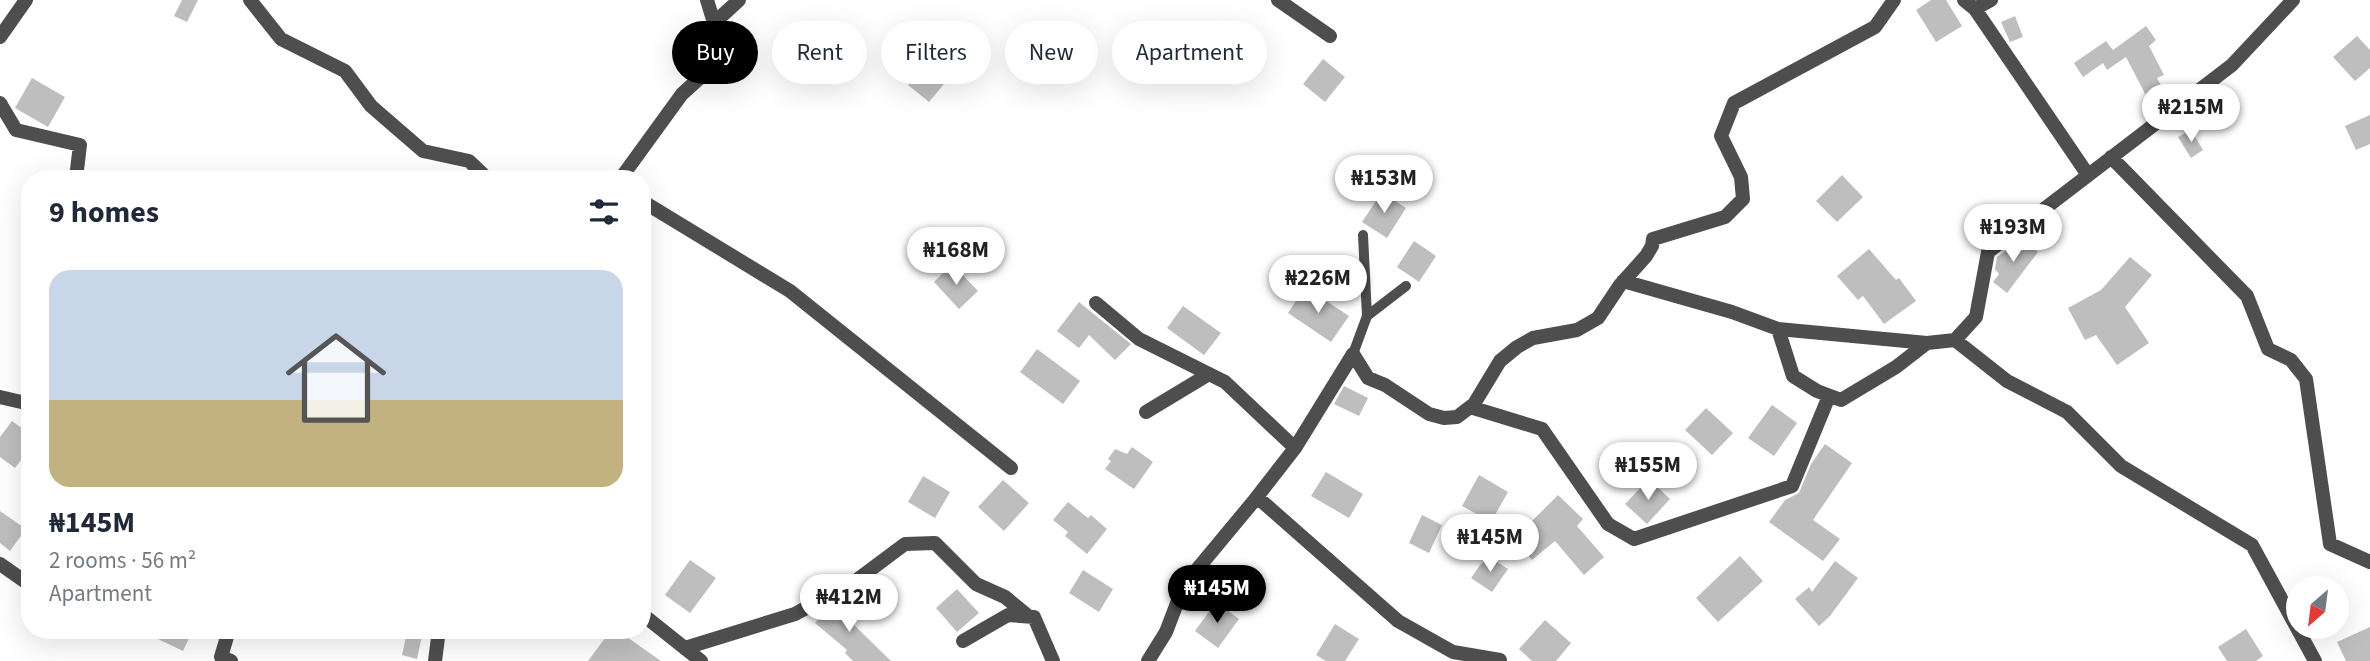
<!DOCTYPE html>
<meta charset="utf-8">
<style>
:root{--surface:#fff;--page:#f2f2f3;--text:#1f2937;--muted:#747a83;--line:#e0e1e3;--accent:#000}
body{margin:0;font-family:"Source Sans 3",sans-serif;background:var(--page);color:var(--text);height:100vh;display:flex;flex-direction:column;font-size:26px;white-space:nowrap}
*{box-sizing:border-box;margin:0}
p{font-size:23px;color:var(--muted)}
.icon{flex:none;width:38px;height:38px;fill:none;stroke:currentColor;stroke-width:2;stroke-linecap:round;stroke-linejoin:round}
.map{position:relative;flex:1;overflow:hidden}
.drawer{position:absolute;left:21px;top:170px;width:630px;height:469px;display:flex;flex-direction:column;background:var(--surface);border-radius:28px;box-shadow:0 7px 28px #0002}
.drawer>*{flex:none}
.hud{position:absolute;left:672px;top:21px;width:665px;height:63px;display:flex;gap:14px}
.needle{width:46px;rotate:208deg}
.buttons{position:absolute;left:2286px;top:576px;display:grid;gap:14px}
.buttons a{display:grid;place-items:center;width:63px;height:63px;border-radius:50%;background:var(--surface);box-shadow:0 7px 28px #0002;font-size:35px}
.price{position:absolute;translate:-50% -60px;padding:0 16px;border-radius:24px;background:#fff;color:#222;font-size:23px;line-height:46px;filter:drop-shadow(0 2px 4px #0008)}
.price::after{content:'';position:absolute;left:50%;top:42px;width:21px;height:16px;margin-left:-10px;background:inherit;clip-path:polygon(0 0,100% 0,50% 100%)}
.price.current{background:var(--accent);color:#fff}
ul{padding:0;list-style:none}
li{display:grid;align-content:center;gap:14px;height:371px;padding:0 28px}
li+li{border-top:2px solid var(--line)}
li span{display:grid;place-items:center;height:217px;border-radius:21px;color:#555}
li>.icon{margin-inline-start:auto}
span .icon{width:126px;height:126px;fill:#fffc;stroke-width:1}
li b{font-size:30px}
h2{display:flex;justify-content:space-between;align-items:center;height:84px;padding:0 28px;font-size:30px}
.tag{padding:0 24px;border-radius:32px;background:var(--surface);box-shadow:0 7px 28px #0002;font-size:24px;line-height:63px}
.tag.current{background:var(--accent);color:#fff}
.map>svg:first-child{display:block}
.building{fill:#bebebe}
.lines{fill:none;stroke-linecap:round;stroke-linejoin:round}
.service{stroke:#4e4e4e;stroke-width:10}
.minor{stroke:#4e4e4e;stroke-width:14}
</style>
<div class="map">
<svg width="2370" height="661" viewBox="0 0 2370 661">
<rect width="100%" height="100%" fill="#fff"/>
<path class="building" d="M 182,0 L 198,0 L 187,22 L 174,16 Z
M 1931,0 L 1946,0 L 1962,26 L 1936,42 L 1916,10 Z
M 2015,16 L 2023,37 L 2010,42 L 2001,22 Z
M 2146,26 L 2156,40 L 2149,46 L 2164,75 L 2157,78 L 2169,100 L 2153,109 L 2126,57 L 2107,70 L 2103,63 L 2083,77 L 2074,63 L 2106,41 L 2113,50 Z
M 2357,36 L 2370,50 L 2370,68 L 2355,81 L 2333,57 Z
M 1323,59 L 1345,77 L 1325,102 L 1303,84 Z
M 922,67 L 944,84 L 929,102 L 908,85 Z
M 32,78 L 65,97 L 48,127 L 15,108 Z
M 2370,115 L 2370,144 L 2356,150 L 2345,126 Z
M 2191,130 L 2203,150 L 2191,158 L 2178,137 Z
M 1842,175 L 1863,197 L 1837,222 L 1816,201 Z
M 1382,192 L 1406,208 L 1387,238 L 1362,222 Z
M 2021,239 L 2038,252 L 2007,293 L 1993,282 L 1999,274 L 1995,269 L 1997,257 Z
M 1414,241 L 1436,256 L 1419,282 L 1397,267 Z
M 1869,249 L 1896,280 L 1899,278 L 1916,301 L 1884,324 L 1863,296 L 1858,300 L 1837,276 Z
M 2130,257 L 2152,275 L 2125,307 L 2149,343 L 2117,365 L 2096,335 L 2085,340 L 2068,308 L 2101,290 Z
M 952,264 L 978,291 L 959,309 L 934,282 Z
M 1305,287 L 1349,316 L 1331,342 L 1288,313 Z
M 1079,302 L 1131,344 L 1115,360 L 1089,335 L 1079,348 L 1057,331 Z
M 1183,306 L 1221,333 L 1204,355 L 1167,328 Z
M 1037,349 L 1080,381 L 1063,404 L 1020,372 Z
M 1344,386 L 1368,398 L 1359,416 L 1334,404 Z
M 1772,405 L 1797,423 L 1774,456 L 1748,438 Z
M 1706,408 L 1733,433 L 1712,455 L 1685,430 Z
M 12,421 L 30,434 L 30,448 L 15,468 L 0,457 L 0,437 Z
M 1825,444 L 1852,463 L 1813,520 L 1840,539 L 1823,561 L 1769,522 L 1785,500 L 1799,493 L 1811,464 Z
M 1132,447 L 1153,462 L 1134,489 L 1105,469 L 1111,461 L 1108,459 L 1115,449 L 1127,454 Z
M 1326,472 L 1363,494 L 1349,518 L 1311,496 Z
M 1479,475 L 1508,492 L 1491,522 L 1462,506 Z
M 923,476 L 950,492 L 935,518 L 908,502 Z
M 1649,479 L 1670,499 L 1647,524 L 1625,504 Z
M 1003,480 L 1029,503 L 1004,531 L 978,507 Z
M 1558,495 L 1583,519 L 1577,526 L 1604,557 L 1584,575 L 1555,541 L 1532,560 L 1513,537 L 1533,520 Z
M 1068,502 L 1088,518 L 1091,515 L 1107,529 L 1087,554 L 1065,536 L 1068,532 L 1053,520 Z
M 0,511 L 26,529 L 10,551 L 0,543 Z
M 1422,515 L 1442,525 L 1429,553 L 1409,543 Z
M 1740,556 L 1763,581 L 1718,622 L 1696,598 Z
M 1489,557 L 1508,569 L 1492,592 L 1471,578 L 1480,565 Z
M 690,560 L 716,578 L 690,613 L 665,595 Z
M 1835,561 L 1858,578 L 1830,616 L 1819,626 L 1795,599 L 1809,587 L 1812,592 Z
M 1083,570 L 1113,589 L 1099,612 L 1069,593 Z
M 957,589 L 979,613 L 957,632 L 936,608 Z
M 841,600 L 859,616 L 853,624 L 891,661 L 853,661 L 845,653 L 847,650 L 815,623 L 830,606 Z
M 1216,602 L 1239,619 L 1218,648 L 1195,631 Z
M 1545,620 L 1571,643 L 1556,661 L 1532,661 L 1519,649 Z
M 1335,624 L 1359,639 L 1345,661 L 1326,661 L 1316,655 Z
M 2370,627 L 2370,661 L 2346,661 L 2337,642 Z
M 2246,629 L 2263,656 L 2256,661 L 2227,661 L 2218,647 Z
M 139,630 L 193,630 L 183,651 Z
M 611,630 L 617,630 L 661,661 L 588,661 Z
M 407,632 L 422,635 L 417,659 L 402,655 Z"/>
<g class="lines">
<path class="service" d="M 1367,316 L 1406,286
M 1353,354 L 1367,316 L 1363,235"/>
<path class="minor" d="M 250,0 L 281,39 L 345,71 L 371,106 L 423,151 L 469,161 L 487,178
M 707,0 L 714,23
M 1278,0 L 1330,36
M 1964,0 L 1975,9 L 2088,175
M 1975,9 L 1991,0
M 0,37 L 26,0
M 0,103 L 16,130 L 80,145 L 76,178
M 2111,157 L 2247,296 L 2268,349 L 2291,360 L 2306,379 L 2330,544 L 2370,562
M 621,178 L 682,94 L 714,65 L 714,23 L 739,0
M 642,201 L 790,291 L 1011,468
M 1623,281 L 1732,312 L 1778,329 L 1793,376 L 1817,391 L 1841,400 L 1896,367 L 1927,343 L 1955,340 L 2007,381 L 2067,412 L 2121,466 L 2252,545 L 2315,661
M 1096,303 L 1139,339 L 1225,382 L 1295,448
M 1778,329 L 1927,343
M 1955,340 L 1976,317 L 1988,252 L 2232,65 L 2293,0
M 0,397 L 30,404
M 1470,407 L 1542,429 L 1608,524 L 1634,539 L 1792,486 L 1829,396
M 1146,412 L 1209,374
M 1257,497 L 1398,621 L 1453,652 L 1500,660 L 1498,661
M 0,564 L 30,585
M 642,614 L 701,661
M 229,630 L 221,657 L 231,661
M 963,641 L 1008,615 L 1034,617 L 1053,661
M 685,648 L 795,614 L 854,582 L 905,544 L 935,543 L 976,584 L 1005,597 L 1028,616
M 435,661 L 439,630
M 1148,661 L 1166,632 L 1184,585 L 1253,502 L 1295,448 L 1353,354 L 1368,378 L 1385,385 L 1429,414 L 1444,418 L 1457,417 L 1474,404 L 1500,361 L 1517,347 L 1533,338 L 1577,330 L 1598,318 L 1620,285 L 1646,256 L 1652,246 L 1653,239 L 1725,217 L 1743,199 L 1741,177 L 1721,136 L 1734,103 L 1875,27 L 1894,0"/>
</g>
</svg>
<div class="buttons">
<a><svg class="needle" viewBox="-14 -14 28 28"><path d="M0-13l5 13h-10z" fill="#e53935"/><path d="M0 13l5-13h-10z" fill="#747a83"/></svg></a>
</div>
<b class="price" style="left:2191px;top:144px">₦215M</b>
<b class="price" style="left:1384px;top:215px">₦153M</b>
<b class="price" style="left:2013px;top:264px">₦193M</b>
<b class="price" style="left:956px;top:287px">₦168M</b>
<b class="price" style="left:1318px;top:315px">₦226M</b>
<b class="price" style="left:1648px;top:502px">₦155M</b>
<b class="price" style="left:1490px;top:574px">₦145M</b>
<b class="price current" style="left:1217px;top:625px">₦145M</b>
<b class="price" style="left:849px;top:634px">₦412M</b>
<div class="hud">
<a class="tag current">Buy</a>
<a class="tag">Rent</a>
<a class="tag">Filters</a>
<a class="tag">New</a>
<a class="tag">Apartment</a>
</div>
<section class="drawer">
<h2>9 homes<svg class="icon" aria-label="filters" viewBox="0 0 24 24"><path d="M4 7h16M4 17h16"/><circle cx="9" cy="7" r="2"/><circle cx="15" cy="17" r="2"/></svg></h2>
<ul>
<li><span style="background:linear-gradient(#c9d6e8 60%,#c2b280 0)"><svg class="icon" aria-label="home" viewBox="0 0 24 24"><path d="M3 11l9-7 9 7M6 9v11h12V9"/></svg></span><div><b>₦145M</b><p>2 rooms · 56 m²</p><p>Apartment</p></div></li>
</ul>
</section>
</div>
